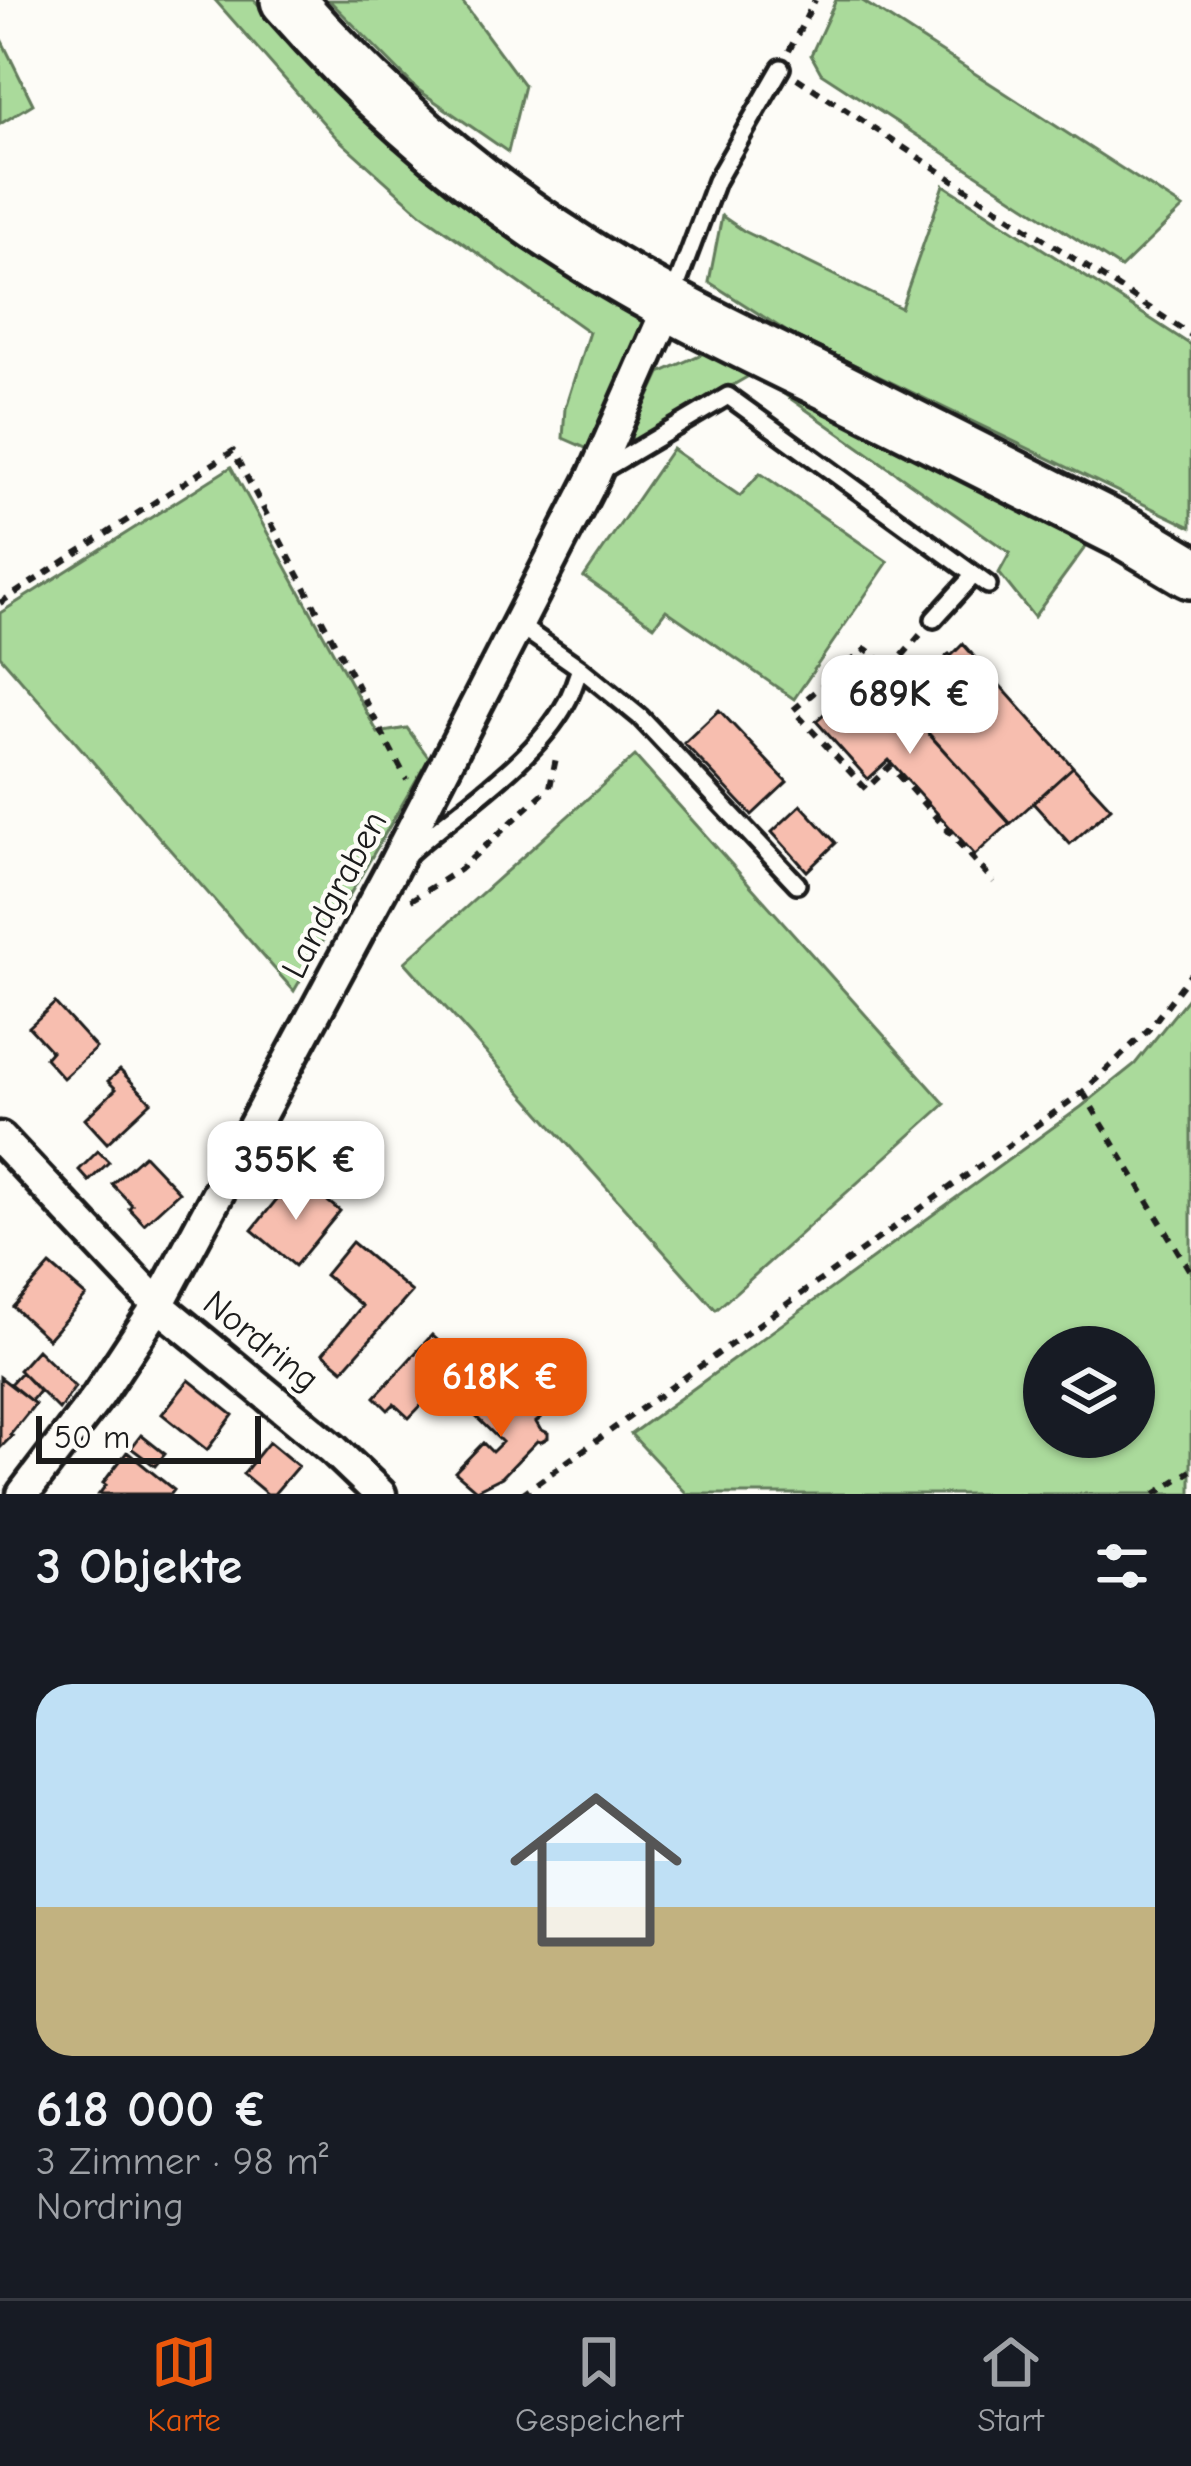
<!DOCTYPE html>
<html lang="de">
<meta charset="utf-8">
<style>
:root{--surface:#171b24;--page:#20242c;--text:#f1f3f6;--muted:#9ea1a6;--line:#363941;--accent:#ea580c}
body{margin:0;font-family:"Comic Neue",sans-serif;background:var(--page);color:var(--text);height:100vh;display:flex;flex-direction:column;font-size:45px;white-space:nowrap}
*{box-sizing:border-box;margin:0}
p{font-size:39px;color:var(--muted)}
.icon{flex:none;width:66px;height:66px;fill:none;stroke:currentColor;stroke-width:2;stroke-linecap:round;stroke-linejoin:round}
.map{position:relative;height:1494px;overflow:hidden}
.details{display:flex;flex-direction:column;background:var(--surface);flex:1}
.details>*{flex:none}
.controls{position:absolute;left:1023px;top:1326px;display:grid;gap:24px}
.controls a{display:grid;place-items:center;width:132px;height:132px;border-radius:50%;background:var(--surface);box-shadow:0 3px 9px #0004;font-size:60px}
.scale{position:absolute;left:36px;bottom:30px;width:225px;box-sizing:border-box;padding-left:12px;border:6px solid #1c1c1c;border-top:0;font-size:33px;line-height:42px;white-space:nowrap;color:#1c1c1c;-webkit-text-stroke:9px #fdfcf7;paint-order:stroke}
.price{position:absolute;translate:-50% -102px;padding:0 27px;border-radius:24px;background:#fff;color:#222;font-size:39px;line-height:78px;filter:drop-shadow(0 3px 6px #0008)}
.price::after{content:'';position:absolute;left:50%;top:72px;width:36px;height:27px;margin-left:-18px;background:inherit;clip-path:polygon(0 0,100% 0,50% 100%)}
.price.active{background:var(--accent);color:#fff}
ul{padding:0;list-style:none}
li{display:grid;align-content:center;gap:24px;height:636px;padding:0 36px}
li span{display:grid;place-items:center;height:372px;border-radius:36px;color:#555}
li>.icon{margin-inline-start:auto}
span .icon{width:216px;height:216px;fill:#fffc;stroke-width:1}
li b{font-size:51px}
h2{display:flex;justify-content:space-between;align-items:center;height:144px;padding:0 36px;font-size:51px}
.dock{display:flex;justify-content:space-around;align-items:center;height:168px;border-top:3px solid var(--line);background:var(--surface);font-size:33px;color:var(--muted)}
.dock a{display:grid;justify-items:center;gap:6px}
.dock .active{color:var(--accent)}
.map>svg:first-child{display:block}
.green{fill:#aada9b;stroke:#637b5c;stroke-width:3;fill-rule:evenodd}
.building{fill:#f7beaf;stroke:#1c1c1c;stroke-width:3}
.lines{fill:none;stroke-linecap:round;stroke-linejoin:round}
.service-casing{stroke:#1c1c1c;stroke-width:24}
.minor-casing{stroke:#1c1c1c;stroke-width:39}
.primary-casing{stroke:#1c1c1c;stroke-width:60}
.path{stroke:#1c1c1c;stroke-width:6;stroke-dasharray:9 9;stroke-linecap:butt}
.service{stroke:#fdfcf7;stroke-width:15}
.minor{stroke:#fdfcf7;stroke-width:30}
.primary{stroke:#fdfcf7;stroke-width:51}
.labels{text-anchor:middle;stroke-width:9;stroke-linejoin:round;paint-order:stroke}
.street-label{font-size:36px;fill:#1c1c1c;stroke:#fdfcf7}
</style>
<div class="map">
<svg width="1191" height="1494" viewBox="0 0 1191 1494">
<rect width="100%" height="100%" fill="#fdfcf7"/>
<filter id="ink" filterUnits="userSpaceOnUse"><feTurbulence type="fractalNoise" baseFrequency=".00833" numOctaves="2"/><feDisplacementMap in="SourceGraphic" scale="24" xChannelSelector="R" yChannelSelector="G"/><feConvolveMatrix kernelMatrix="1 2 1 2 8 2 1 2 1" color-interpolation-filters="sRGB"/></filter>
<g filter="url(#ink)">
<path class="green" d="M 215,0 L 254,0 L 339,87 L 526,247 L 651,325 L 597,453 L 563,438 L 565,408 L 589,332 L 422,214 L 335,136 Z
M 329,0 L 461,0 L 524,85 L 508,152 L 417,89 Z
M 836,0 L 861,0 L 1183,208 L 1121,268 L 821,73 L 811,55 Z
M 0,37 L 33,104 L 0,124 Z
M 944,185 L 1191,345 L 1191,527 L 789,333 L 709,282 L 722,216 L 744,231 L 901,308 Z
M 713,349 L 1089,542 L 1034,617 L 999,573 L 1010,553 L 754,373 L 633,443 L 631,435 L 660,373 Z
M 672,449 L 740,496 L 760,473 L 888,562 L 794,699 L 666,610 L 654,626 L 584,577 Z
M 231,467 L 378,733 L 407,728 L 429,758 L 294,991 L 0,656 L 0,613 Z
M 635,756 L 945,1104 L 716,1310 L 405,962 Z
M 1191,994 L 1191,1494 L 687,1494 L 631,1434 L 1081,1107 L 1135,1064 ZM 1044,1347 L 1134,1347 L 1134,1437 L 1044,1437 Z"/>
<path class="building" d="M 963,644 L 1073,767 L 1010,824 L 900,702 L 948,658 L 946,656 L 949,654 L 951,656 Z
M 880,669 L 900,689 L 895,694 L 900,702 L 1010,823 L 975,855 L 889,760 L 868,779 L 816,721 L 844,696 L 840,692 L 849,684 L 852,688 L 873,670 L 876,673 Z
M 719,710 L 787,782 L 752,815 L 684,743 Z
M 1073,767 L 1111,808 L 1070,844 L 1033,803 Z
M 801,805 L 836,843 L 807,871 L 772,832 Z
M 55,1003 L 96,1048 L 63,1078 L 45,1058 L 51,1051 L 29,1027 Z
M 120,1070 L 151,1102 L 107,1143 L 85,1119 L 116,1089 L 108,1081 Z
M 98,1151 L 109,1162 L 89,1181 L 79,1170 Z
M 144,1155 L 179,1192 L 144,1224 L 129,1208 L 132,1205 L 112,1184 Z
M 305,1183 L 340,1211 L 295,1266 L 252,1230 L 281,1194 L 290,1201 Z
M 352,1242 L 412,1292 L 343,1370 L 323,1353 L 362,1306 L 325,1275 Z
M 50,1265 L 86,1296 L 48,1339 L 13,1307 Z
M 432,1335 L 462,1363 L 409,1418 L 394,1404 L 388,1410 L 375,1397 Z
M 37,1350 L 75,1387 L 59,1410 L 19,1370 Z
M 21,1372 L 39,1391 L 31,1401 L 10,1384 Z
M 0,1377 L 35,1404 L 10,1435 L 12,1436 L 0,1448 Z
M 189,1380 L 233,1415 L 207,1450 L 162,1414 Z
M 492,1389 L 504,1400 L 507,1397 L 521,1411 L 527,1404 L 541,1418 L 536,1422 L 540,1429 L 548,1433 L 548,1438 L 541,1442 L 537,1441 L 502,1477 L 476,1490 L 455,1472 L 483,1443 L 492,1452 L 502,1442 L 471,1412 Z
M 141,1435 L 165,1454 L 155,1466 L 131,1448 Z
M 269,1442 L 298,1466 L 274,1494 L 267,1494 L 243,1474 Z
M 127,1452 L 174,1490 L 171,1494 L 99,1494 L 106,1485 L 103,1483 Z"/>
<g class="lines">
<g class="service-casing">
<path id="service" d="M 672,298 L 716,181 L 781,68
M 601,471 L 728,396 L 988,585
M 934,619 L 973,576
M 580,668 L 640,717 L 797,884
M 409,853 C 458,809 534,762 566,703 C 572,693 576,679 580,668 L 517,624"/>
</g>
<g class="minor-casing">
<path id="minor" d="M 0,1138 L 158,1305 L 333,1449 L 380,1494
M 23,1494 L 98,1396 L 158,1305 L 393,867 L 594,476 L 669,306"/>
</g>
<g class="primary-casing">
<path id="primary" d="M 287,0 C 371,96 468,181 577,250 C 659,303 747,344 835,387 C 933,436 1031,486 1129,535 L 1191,572"/>
</g>
<path class="path" d="M 789,51 L 815,0
M 797,78 L 1191,335
M 0,603 L 233,451 L 407,780
M 920,635 L 891,669 L 866,649 L 793,710 L 866,789 L 890,766 L 994,882
M 411,900 L 459,870 L 550,787 L 557,753
M 1083,1092 L 1191,1273
M 522,1494 L 1083,1092 L 1149,1029 L 1191,974
M 1155,1494 L 1191,1471"/>
<use href="#service" class="service"/>
<use href="#minor" class="minor"/>
<use href="#primary" class="primary"/>
</g>
</g>
<g class="labels">
<g class="street-label">
<text transform="translate(333 894) rotate(-62)" y="13">Landgraben</text>
<text transform="translate(262 1340) rotate(39)" y="13">Nordring</text>
</g>
</g>
</svg>
<div class="controls">
<a><svg class="icon" aria-label="layers" viewBox="0 0 24 24"><path d="M12 4l9 5-9 5-9-5zM3 14l9 5 9-5"/></svg></a>
</div>
<div class="scale">50 m</div>
<b class="price" style="left:910px;top:757px">689K €</b>
<b class="price" style="left:296px;top:1223px">355K €</b>
<b class="price active" style="left:501px;top:1440px">618K €</b>
</div>
<section class="details">
<h2>3 Objekte<svg class="icon" aria-label="filters" viewBox="0 0 24 24"><path d="M4 7h16M4 17h16"/><circle cx="9" cy="7" r="2"/><circle cx="15" cy="17" r="2"/></svg></h2>
<ul>
<li><span style="background:linear-gradient(#bfe0f5 60%,#c2b280 0)"><svg class="icon" aria-label="home" viewBox="0 0 24 24"><path d="M3 11l9-7 9 7M6 9v11h12V9"/></svg></span><div><b>618 000 €</b><p>3 Zimmer · 98 m²</p><p>Nordring</p></div></li>
</ul>
</section>
<nav class="dock">
<a class="active"><svg class="icon" aria-label="map" viewBox="0 0 24 24"><path d="M3 6l6-2 6 2 6-2v14l-6 2-6-2-6 2zM9 4v14M15 6v14"/></svg>Karte</a>
<a><svg class="icon" aria-label="saved" viewBox="0 0 24 24"><path d="M7 4h10v16l-5-4-5 4z"/></svg>Gespeichert</a>
<a><svg class="icon" aria-label="home" viewBox="0 0 24 24"><path d="M3 11l9-7 9 7M6 9v11h12V9"/></svg>Start</a>
</nav>
